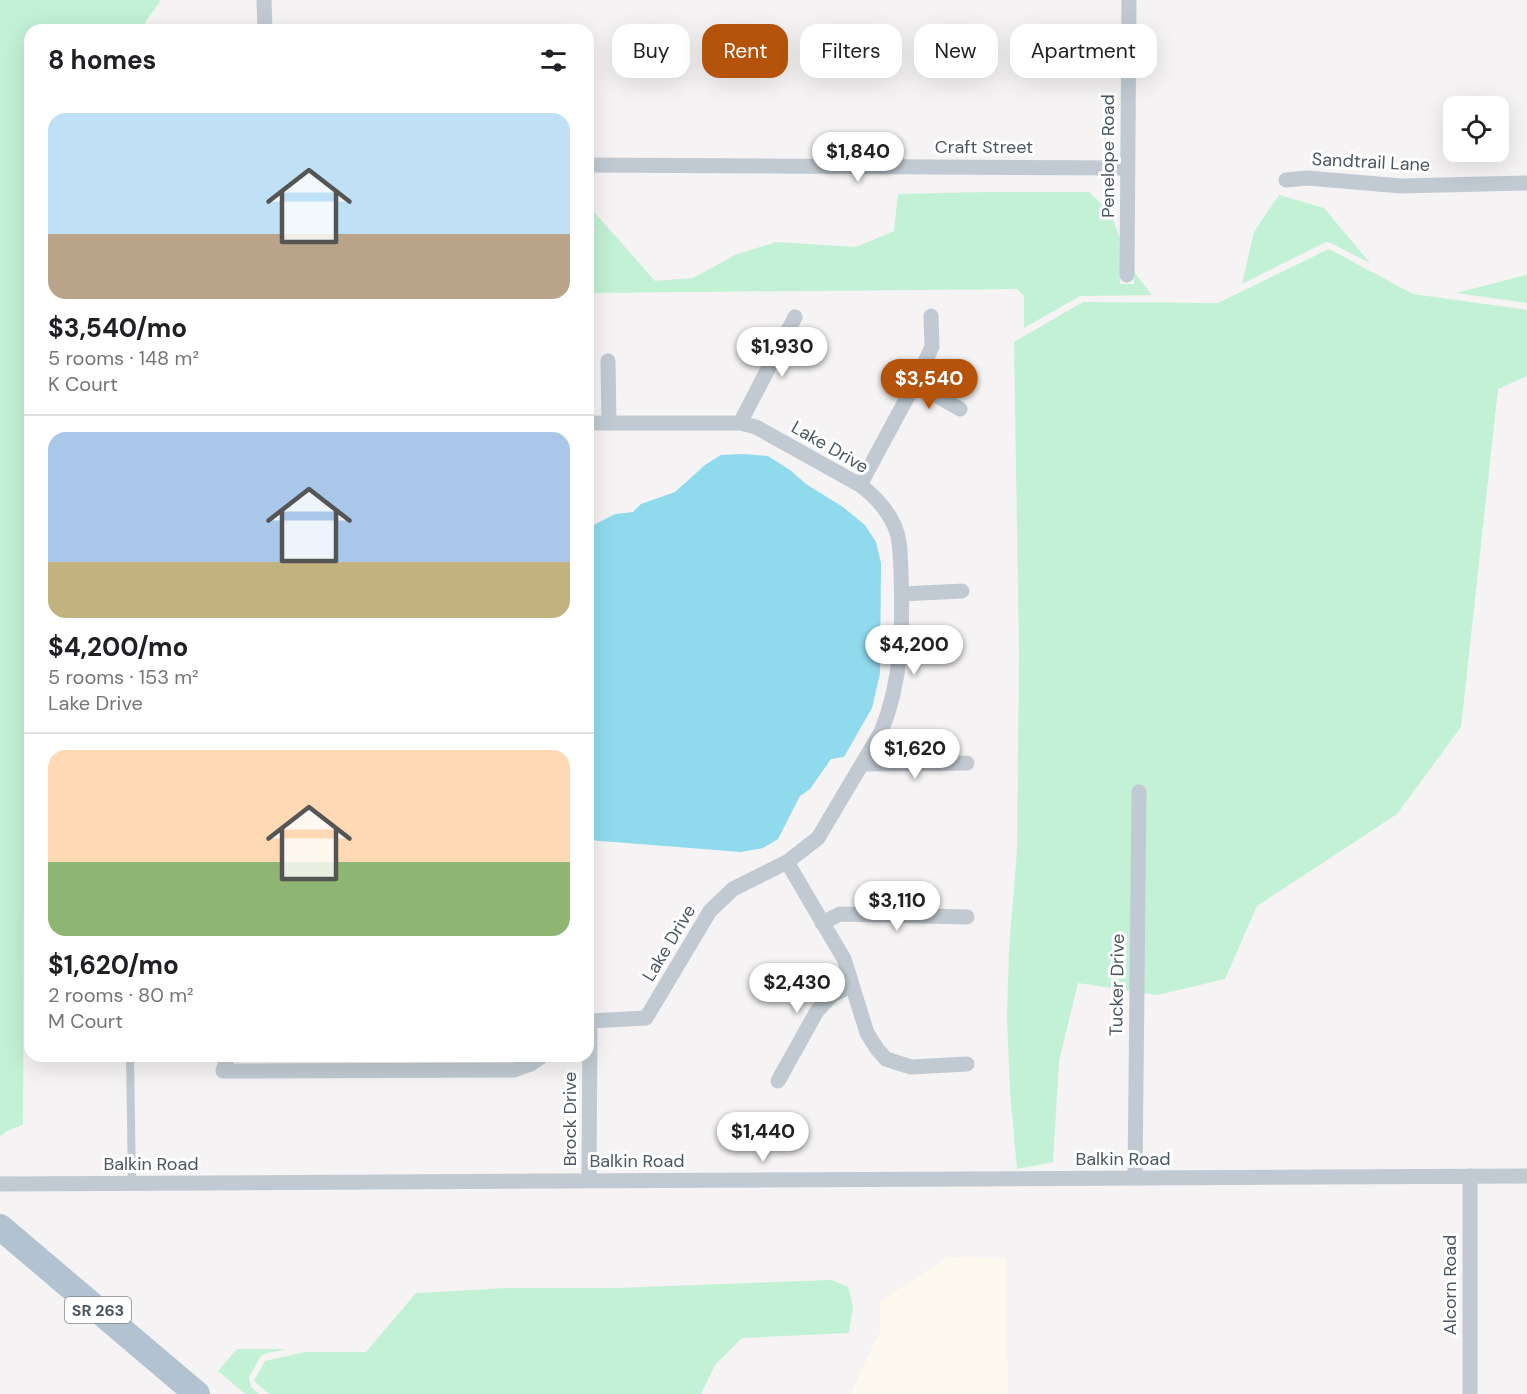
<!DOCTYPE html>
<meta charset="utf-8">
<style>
:root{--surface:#fff;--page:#f2f2f2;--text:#202124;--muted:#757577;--line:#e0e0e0;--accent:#b45309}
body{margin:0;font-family:"DM Sans",sans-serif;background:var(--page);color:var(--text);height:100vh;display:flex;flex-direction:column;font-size:22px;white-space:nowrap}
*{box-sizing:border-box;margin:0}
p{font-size:20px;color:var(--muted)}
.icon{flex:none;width:33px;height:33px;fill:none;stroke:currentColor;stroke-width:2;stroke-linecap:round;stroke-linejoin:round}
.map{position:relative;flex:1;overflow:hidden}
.sheet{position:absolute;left:24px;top:24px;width:570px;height:1038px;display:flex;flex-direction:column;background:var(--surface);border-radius:18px;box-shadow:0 6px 24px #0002}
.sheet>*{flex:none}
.hud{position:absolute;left:612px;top:24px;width:570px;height:54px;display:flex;gap:12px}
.controls{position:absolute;left:1443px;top:96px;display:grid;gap:12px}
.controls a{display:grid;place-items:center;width:66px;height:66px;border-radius:12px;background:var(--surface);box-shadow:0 6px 24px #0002;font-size:30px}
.price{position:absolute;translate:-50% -51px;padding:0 14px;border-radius:21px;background:#fff;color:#222;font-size:20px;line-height:39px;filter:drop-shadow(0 2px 3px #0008)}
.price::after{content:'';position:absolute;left:50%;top:36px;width:18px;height:14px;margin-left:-9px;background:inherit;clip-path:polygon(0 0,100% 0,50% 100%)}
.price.on{background:var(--accent);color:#fff}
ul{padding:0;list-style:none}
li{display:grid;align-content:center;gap:12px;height:318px;padding:0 24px}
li+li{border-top:2px solid var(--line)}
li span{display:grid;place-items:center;height:186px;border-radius:18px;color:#555}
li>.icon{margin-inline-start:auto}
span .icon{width:108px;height:108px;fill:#fffc;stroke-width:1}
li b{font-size:26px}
h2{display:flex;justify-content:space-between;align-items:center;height:72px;padding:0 24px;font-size:26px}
.chip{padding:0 21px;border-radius:18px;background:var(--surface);box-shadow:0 6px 24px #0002;font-size:21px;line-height:54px}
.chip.on{background:var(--accent);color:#fff}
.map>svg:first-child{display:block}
.commercial{fill:#fdf9ef}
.green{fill:#c3f1d5}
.water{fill:#90daee}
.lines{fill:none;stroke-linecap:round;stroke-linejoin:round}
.service{stroke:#c1cad2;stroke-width:8}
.minor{stroke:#c1cad2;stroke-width:15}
.primary{stroke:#b3c2d1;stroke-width:26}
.labels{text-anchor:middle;stroke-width:6;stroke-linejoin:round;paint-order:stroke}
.shield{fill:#fff;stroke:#808990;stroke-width:1.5}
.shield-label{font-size:16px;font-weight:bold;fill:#4a5661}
.street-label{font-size:18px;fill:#4a5661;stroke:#fff}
</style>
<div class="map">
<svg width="1527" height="1394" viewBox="0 0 1527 1394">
<rect width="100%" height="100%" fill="#f5f3f3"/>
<path class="commercial" d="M 948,1257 L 1006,1258 L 1008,1394 L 850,1394 L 880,1331 L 880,1301 Z"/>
<path class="green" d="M 0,0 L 159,0 L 160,2 L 145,22 L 145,30 L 30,30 L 30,634 L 25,634 L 23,1125 L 7,1131 L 0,1136 Z
M 989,192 L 1089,192 L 1110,212 L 1120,238 L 1120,284 L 1134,284 L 1134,272 L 1152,295 L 1080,296 L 1024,328 L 1024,296 L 1017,289 L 588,293 L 588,205 L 655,281 L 693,278 L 735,255 L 776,242 L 856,247 L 894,231 L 898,194 Z
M 1279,195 L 1324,208 L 1370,263 L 1331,243 L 1326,242 L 1242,284 L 1254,232 Z
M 1329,249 L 1413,294 L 1527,310 L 1527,376 L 1498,389 L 1461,727 L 1397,814 L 1257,906 L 1225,979 L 1157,995 L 1078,983 L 1059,1061 L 1053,1162 L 1017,1169 L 1010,1091 L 1007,1017 L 1009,950 L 1017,850 L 1019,653 L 1014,342 L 1083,302 L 1218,303 Z
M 1527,274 L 1527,303 L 1456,293 L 1522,276 Z
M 831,1280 L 848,1287 L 853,1306 L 849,1333 L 742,1338 L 715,1365 L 701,1394 L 269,1394 L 254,1381 L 265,1361 L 305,1352 L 366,1352 L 416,1293 L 509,1288 L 616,1288 Z
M 237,1349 L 286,1349 L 264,1354 L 260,1357 L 249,1377 L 251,1387 L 259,1394 L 245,1394 L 218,1371 Z"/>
<path class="water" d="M 743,454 L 768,456 L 790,470 L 806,484 L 843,507 L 865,525 L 876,542 L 881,563 L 880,674 L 872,708 L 844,757 L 831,759 L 810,789 L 800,796 L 778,839 L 763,848 L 741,852 L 588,840 L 588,528 L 615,514 L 633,512 L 641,504 L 675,492 L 705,465 L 721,455 Z"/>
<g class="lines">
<path class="service" d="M 130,1056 L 132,1183"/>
<path class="minor" d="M 264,0 L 265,30
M 588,165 L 1128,168
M 1286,180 L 1307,178 L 1401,186 L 1527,183
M 1127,275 L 1129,0
M 608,361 L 609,423
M 915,383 L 960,409
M 588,423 L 740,423 L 756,427 L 860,485 C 875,496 887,509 895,527 C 901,541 900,557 901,572 C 903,627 902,681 881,732 L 818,838 L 787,862 L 733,889 L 710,911 L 646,1018 L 590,1021 L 588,1019
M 740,423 L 795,317
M 860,485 L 915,383 L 932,347 L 931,316
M 902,594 L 962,591
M 862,764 L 967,763
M 787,862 L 844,959 L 867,1033 L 877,1049 L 886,1059 L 911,1067 L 967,1064
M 822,923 L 840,914 L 967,917
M 228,1056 L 223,1071 L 514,1070 L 531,1064 L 542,1056
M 778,1081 L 817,1011 L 833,994 L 852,986
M 1135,1178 L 1139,792
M 589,1181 L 590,1021
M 0,1184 L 1527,1176
M 1470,1394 L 1470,1176"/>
<path class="primary" d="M 0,1227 L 197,1394"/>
</g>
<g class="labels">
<rect class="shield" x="65" y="1297" width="66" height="26" rx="4.5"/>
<g class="shield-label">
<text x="98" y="1316">SR 263</text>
</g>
<g class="street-label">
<text x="984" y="153">Craft Street</text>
<text transform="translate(1108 156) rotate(-90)" y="6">Penelope Road</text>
<text transform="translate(1371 162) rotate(3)" y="6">Sandtrail Lane</text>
<text transform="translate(830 447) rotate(30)" y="6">Lake Drive</text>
<text transform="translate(669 943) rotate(-59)" y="6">Lake Drive</text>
<text transform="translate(1117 985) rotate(-89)" y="6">Tucker Drive</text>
<text transform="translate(570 1119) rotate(-90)" y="6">Brock Drive</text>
<text x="1123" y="1165">Balkin Road</text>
<text x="637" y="1167">Balkin Road</text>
<text x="151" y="1170">Balkin Road</text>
<text transform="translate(1450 1285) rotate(-90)" y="6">Alcorn Road</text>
</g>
</g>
</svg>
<div class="controls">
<a><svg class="icon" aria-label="locate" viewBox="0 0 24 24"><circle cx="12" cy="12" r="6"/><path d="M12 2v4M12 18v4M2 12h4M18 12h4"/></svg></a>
</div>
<b class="price" style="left:858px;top:183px">$1,840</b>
<b class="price" style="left:782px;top:378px">$1,930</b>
<b class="price on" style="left:929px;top:410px">$3,540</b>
<b class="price" style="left:914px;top:676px">$4,200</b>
<b class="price" style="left:915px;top:780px">$1,620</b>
<b class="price" style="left:897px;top:932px">$3,110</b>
<b class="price" style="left:797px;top:1014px">$2,430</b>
<b class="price" style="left:763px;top:1163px">$1,440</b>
<div class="hud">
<a class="chip">Buy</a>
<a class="chip on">Rent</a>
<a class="chip">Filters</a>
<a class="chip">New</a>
<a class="chip">Apartment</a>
</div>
<section class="sheet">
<h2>8 homes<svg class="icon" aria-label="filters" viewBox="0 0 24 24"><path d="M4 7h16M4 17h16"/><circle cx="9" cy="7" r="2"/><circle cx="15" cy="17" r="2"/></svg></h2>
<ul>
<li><span style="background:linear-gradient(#bfe0f5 65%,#b9a48a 0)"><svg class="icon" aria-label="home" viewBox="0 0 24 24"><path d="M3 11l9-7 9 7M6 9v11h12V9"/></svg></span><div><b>$3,540/mo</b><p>5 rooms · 148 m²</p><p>K Court</p></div></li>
<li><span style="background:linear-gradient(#a9c7e8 70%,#c2b280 0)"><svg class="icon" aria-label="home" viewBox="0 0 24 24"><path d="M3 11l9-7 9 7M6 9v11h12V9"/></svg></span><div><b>$4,200/mo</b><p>5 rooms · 153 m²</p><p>Lake Drive</p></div></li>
<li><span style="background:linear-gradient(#ffd9b3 60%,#8fb573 0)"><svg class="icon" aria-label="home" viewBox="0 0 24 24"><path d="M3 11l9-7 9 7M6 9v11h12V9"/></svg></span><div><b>$1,620/mo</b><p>2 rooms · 80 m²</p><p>M Court</p></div></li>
</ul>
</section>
</div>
